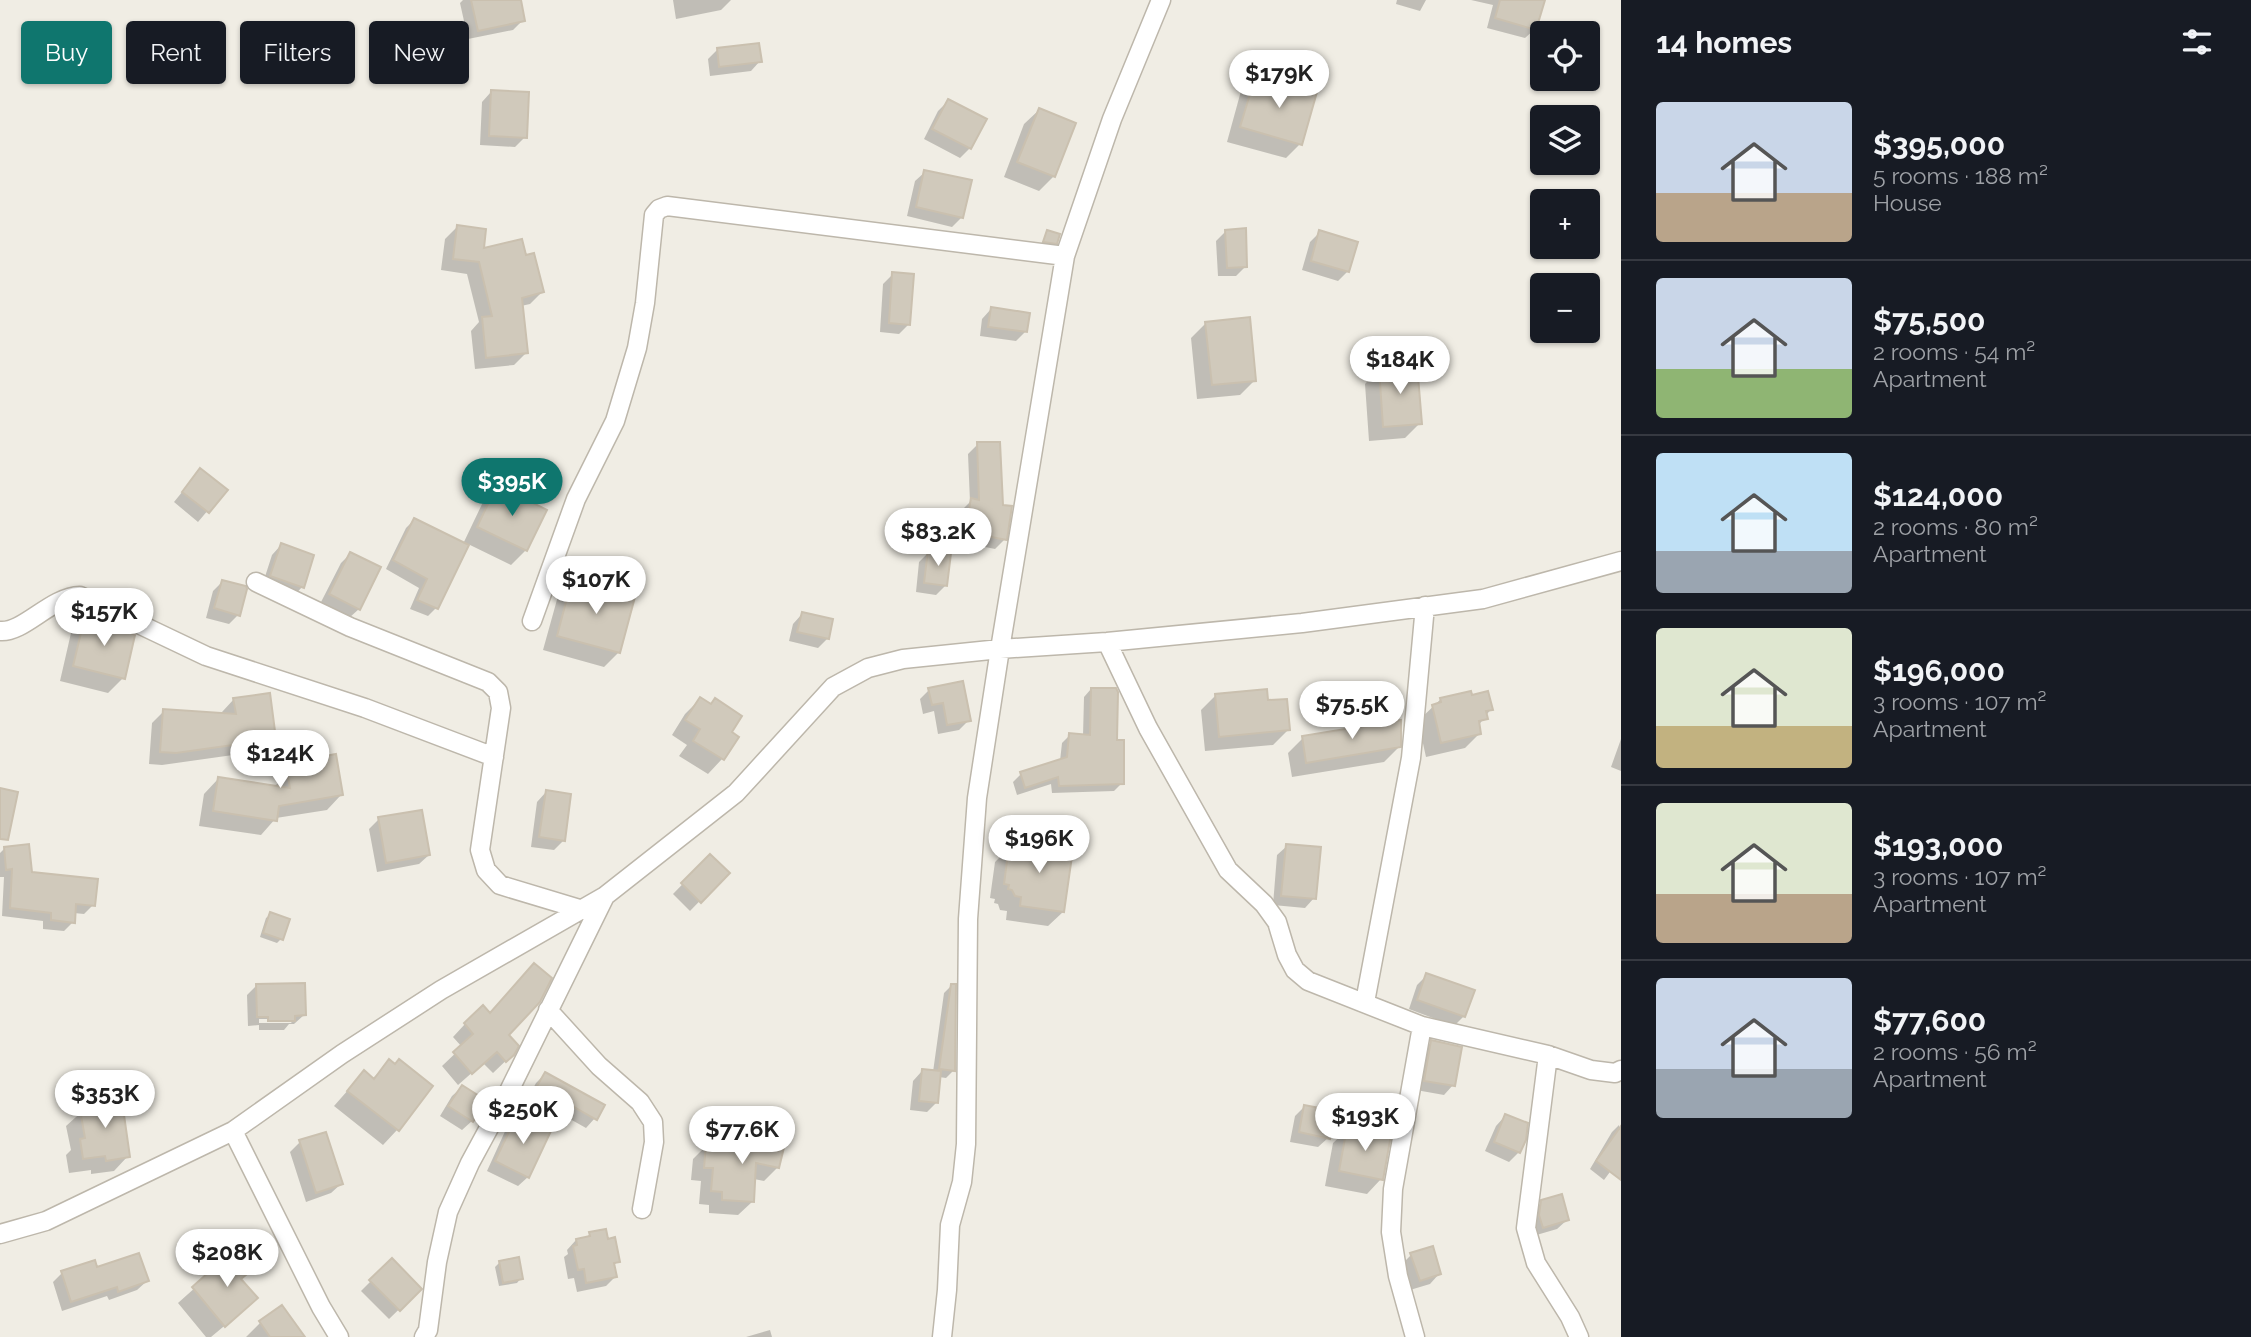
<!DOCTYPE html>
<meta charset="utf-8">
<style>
:root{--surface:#171b24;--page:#242831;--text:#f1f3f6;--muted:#9ea1a6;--line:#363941;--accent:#0f766e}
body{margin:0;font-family:Raleway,sans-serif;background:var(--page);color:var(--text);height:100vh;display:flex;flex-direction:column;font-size:26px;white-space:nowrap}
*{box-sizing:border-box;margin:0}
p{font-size:23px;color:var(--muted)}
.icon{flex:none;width:38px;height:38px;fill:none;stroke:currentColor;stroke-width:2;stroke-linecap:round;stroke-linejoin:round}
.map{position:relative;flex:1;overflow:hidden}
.details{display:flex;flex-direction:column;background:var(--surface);width:630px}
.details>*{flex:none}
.guide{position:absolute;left:21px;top:21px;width:665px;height:63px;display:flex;gap:14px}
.fabs{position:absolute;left:1530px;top:21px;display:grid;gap:14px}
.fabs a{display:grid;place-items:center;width:70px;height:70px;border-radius:7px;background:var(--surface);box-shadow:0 2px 5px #0004;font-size:35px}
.price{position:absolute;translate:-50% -60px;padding:0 16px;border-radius:24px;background:#fff;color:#222;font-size:23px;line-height:46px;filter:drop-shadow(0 2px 4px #0008)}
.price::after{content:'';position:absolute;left:50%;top:42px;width:21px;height:16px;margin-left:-10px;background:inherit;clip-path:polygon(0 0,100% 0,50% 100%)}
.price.selected{background:var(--accent);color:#fff}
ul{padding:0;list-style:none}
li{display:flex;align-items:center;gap:21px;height:175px;padding:0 35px}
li+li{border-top:2px solid var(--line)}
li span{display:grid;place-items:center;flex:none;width:196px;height:140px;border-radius:7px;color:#555}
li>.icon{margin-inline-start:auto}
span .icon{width:84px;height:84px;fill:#fffc;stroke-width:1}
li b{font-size:30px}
h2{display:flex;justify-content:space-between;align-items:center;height:84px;padding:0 35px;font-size:30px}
.pill{padding:0 24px;border-radius:7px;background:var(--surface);box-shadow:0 2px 5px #0004;font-size:24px;line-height:63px}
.pill.selected{background:var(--accent);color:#fff}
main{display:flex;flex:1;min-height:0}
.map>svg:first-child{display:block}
.shadow{fill:#0003;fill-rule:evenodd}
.building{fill:#d0c9bb;stroke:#cac0af;stroke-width:2}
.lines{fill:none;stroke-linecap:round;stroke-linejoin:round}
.minor-casing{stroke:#bdb7ab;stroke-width:21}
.minor{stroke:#fff;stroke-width:18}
</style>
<main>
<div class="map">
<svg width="1621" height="1337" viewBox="0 0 1621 1337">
<rect width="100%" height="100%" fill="#f0ede4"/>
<path class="shadow" d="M 463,0 L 519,0 L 523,20 L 513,30 L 468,39 L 460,3 Z
M 673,0 L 731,0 L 721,10 L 676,19 Z
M 1397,0 L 1426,0 L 1420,11 L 1396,4 Z
M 1471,0 L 1543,0 L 1535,29 L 1525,38 L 1487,28 L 1493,5 Z
M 717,50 L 760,61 L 751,71 L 710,76 L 708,59 Z
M 1256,76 L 1300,144 L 1286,158 L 1227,142 L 1241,91 Z
M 491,92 L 525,137 L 515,147 L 480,145 L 482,102 Z
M 948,101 L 970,148 L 960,158 L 924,139 L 938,111 Z
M 1039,110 L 1074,124 L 1054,176 L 1039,191 L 1004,177 L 1024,124 Z
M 925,172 L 962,217 L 952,227 L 907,216 L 915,181 Z
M 457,227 L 482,251 L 525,257 L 542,292 L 530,304 L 521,306 L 526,353 L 514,365 L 475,369 L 471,331 L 479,322 L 467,274 L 441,270 L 445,239 Z
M 1226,231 L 1246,266 L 1236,276 L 1218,276 L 1216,241 Z
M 1048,232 L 1056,243 L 1051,247 L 1040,246 Z
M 1320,232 L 1348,271 L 1338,281 L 1302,270 L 1310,242 Z
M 893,274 L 909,324 L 899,334 L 880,332 L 883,284 Z
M 991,309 L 1025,332 L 1016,341 L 980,336 L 982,319 Z
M 1206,323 L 1255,380 L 1240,395 L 1197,399 L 1191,338 Z
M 1379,369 L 1420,423 L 1405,438 L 1369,441 L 1365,384 Z
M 978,444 L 1005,539 L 995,549 L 956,541 L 962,510 L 970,502 L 968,454 Z
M 200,470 L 225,490 L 198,522 L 174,502 Z
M 498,487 L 526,550 L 511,565 L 468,544 L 436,608 L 428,616 L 410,609 L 419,588 L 386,569 L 406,528 L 414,520 L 463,544 L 483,502 Z
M 281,545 L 302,587 L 293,597 L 262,586 L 272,555 Z
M 929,552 L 946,585 L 936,595 L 916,592 L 919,562 Z
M 350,554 L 359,609 L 349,618 L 320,604 L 341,563 Z
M 223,581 L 238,615 L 229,624 L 206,618 L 213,591 Z
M 573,581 L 633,599 L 618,653 L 604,667 L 543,650 L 558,596 Z
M 802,614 L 828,638 L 818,648 L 789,641 L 793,624 Z
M 86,618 L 123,678 L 108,693 L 60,681 L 71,633 Z
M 1091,689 L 1116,742 L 1122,783 L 1114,791 L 1052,793 L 1051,784 L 1017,795 L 1013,782 L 1021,774 L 1060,761 L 1062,743 L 1070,735 L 1083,736 L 1084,697 Z
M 929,690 L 969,720 L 959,730 L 938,734 L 934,711 L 923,714 L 920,699 Z
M 1216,695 L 1267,702 L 1288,730 L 1273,745 L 1205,751 L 1201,710 Z
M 234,699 L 274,738 L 262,751 L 162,765 L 149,764 L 152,723 L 164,711 L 222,715 L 222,712 Z
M 700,699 L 729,733 L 736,737 L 722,759 L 708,774 L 679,756 L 687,745 L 672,735 L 685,714 Z
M 1441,699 L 1491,709 L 1478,726 L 1480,733 L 1465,748 L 1426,757 L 1418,721 Z
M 1303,738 L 1399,747 L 1384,762 L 1292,777 L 1288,753 Z
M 1621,739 L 1621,771 L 1611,767 Z
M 299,762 L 341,795 L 327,810 L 276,818 L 261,835 L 199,826 L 204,794 L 218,779 L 274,787 Z
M 546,792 L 564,840 L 554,850 L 531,847 L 537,802 Z
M 379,819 L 429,855 L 419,864 L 377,872 L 369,829 Z
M 1018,843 L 1063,912 L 1048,926 L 1006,920 L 1007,911 L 1000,910 L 998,904 L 994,903 L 995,899 L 990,898 L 995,862 L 1010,847 L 1014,847 Z
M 1287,846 L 1314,898 L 1305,908 L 1273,905 L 1277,855 Z
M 5,848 L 30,873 L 93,905 L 84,914 L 74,913 L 73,922 L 64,931 L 43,929 L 43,921 L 2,916 L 4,877 L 0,877 L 0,853 Z
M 710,856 L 727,873 L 690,911 L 673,894 Z
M 271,914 L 281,939 L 277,943 L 260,937 L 266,918 Z
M 1427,975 L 1464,1016 L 1454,1026 L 1409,1009 L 1417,985 Z
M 257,985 L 304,1015 L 294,1024 L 289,1024 L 284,1030 L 259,1030 L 259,1025 L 248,1026 L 247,995 ZM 259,1019 L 294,1019 L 291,1023 L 259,1023 Z
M 951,986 L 954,1070 L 946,1078 L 939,1077 L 937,1102 L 927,1112 L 910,1110 L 913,1081 L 922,1071 L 933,1072 L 944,993 Z
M 489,1015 L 507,1035 L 513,1054 L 493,1073 L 483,1063 L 458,1085 L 442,1066 L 462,1047 L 453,1037 L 465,1024 Z
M 1432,1042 L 1453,1085 L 1444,1095 L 1416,1090 L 1422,1051 Z
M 390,1062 L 431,1086 L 397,1130 L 383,1145 L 334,1106 L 364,1072 L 372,1079 Z
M 545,1074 L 595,1118 L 586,1128 L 529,1096 L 536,1083 Z
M 462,1087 L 472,1121 L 462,1130 L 440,1116 L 452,1096 Z
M 96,1099 L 128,1156 L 114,1171 L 91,1174 L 91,1170 L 69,1173 L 66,1155 L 71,1150 L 66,1126 Z
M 1304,1107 L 1328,1138 L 1318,1147 L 1290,1142 L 1295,1116 Z
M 1505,1116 L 1519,1152 L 1509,1162 L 1485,1151 L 1496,1126 Z
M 517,1117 L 528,1177 L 518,1186 L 487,1171 L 507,1127 Z
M 1619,1125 L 1621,1157 L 1604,1180 L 1590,1169 L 1612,1132 Z
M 1348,1129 L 1381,1179 L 1367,1194 L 1325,1186 L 1333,1143 Z
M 766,1132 L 778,1167 L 764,1181 L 754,1179 L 752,1202 L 738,1215 L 709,1213 L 709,1205 L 699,1204 L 701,1181 L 691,1180 L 693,1159 L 706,1146 L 751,1149 Z
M 300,1142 L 341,1184 L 331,1193 L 306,1202 L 290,1152 Z
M 1542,1202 L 1567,1220 L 1557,1229 L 1533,1236 L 1532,1212 Z
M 590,1234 L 606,1241 L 618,1261 L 613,1266 L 615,1277 L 606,1286 L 577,1292 L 574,1278 L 568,1279 L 564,1257 L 568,1254 L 567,1250 L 576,1240 L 585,1239 Z
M 234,1253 L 240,1279 L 241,1312 L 211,1337 L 206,1337 L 178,1303 Z
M 1411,1255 L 1439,1274 L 1430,1284 L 1410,1290 L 1402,1264 Z
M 392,1260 L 420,1289 L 389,1319 L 361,1291 Z
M 500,1262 L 521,1278 L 517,1283 L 499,1286 L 495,1267 Z
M 62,1273 L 147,1281 L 137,1290 L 109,1300 L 107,1296 L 62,1311 L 53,1282 Z
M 282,1307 L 303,1337 L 246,1337 L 260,1323 Z
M 770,1330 L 772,1337 L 746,1337 Z"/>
<path class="building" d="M 471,0 L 521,0 L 525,21 L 478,31 Z
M 1500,0 L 1545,0 L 1536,30 L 1495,18 Z
M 759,43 L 762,62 L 719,67 L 717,48 Z
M 1256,74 L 1317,92 L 1302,145 L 1240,127 Z
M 491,90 L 529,92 L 527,138 L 489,136 Z
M 948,99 L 987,119 L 971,149 L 932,129 Z
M 1039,108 L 1076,123 L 1055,177 L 1017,162 Z
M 924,170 L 972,180 L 963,218 L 916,207 Z
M 457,225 L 486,229 L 484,248 L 522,239 L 526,255 L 534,253 L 544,292 L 522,298 L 528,353 L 486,358 L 482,317 L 492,316 L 479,262 L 453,259 Z
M 1246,228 L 1247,267 L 1227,268 L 1225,230 Z
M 1047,230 L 1060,234 L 1057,244 L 1043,242 Z
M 1319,230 L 1358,242 L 1349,272 L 1311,261 Z
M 892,272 L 914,274 L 910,325 L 889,323 Z
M 991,307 L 1030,313 L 1027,332 L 988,327 Z
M 1250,317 L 1256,381 L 1212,385 L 1205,322 Z
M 1417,364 L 1422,424 L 1383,427 L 1379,368 Z
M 977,442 L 1000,442 L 1003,505 L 1012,506 L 1007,540 L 965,532 L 971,498 L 979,500 Z
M 200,468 L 228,490 L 209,513 L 182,492 Z
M 497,485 L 547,510 L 527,551 L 477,527 Z
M 414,518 L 469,545 L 438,609 L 417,600 L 427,579 L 393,560 Z
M 281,543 L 314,555 L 304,588 L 270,576 Z
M 928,550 L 951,553 L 947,586 L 924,583 Z
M 350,552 L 381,567 L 360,610 L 329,594 Z
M 572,579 L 635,597 L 620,653 L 557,636 Z
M 222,580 L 246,586 L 247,589 L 240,616 L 214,608 Z
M 802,612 L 833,619 L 829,639 L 797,632 Z
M 85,616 L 108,622 L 135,635 L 125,679 L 73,666 Z
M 963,681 L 971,721 L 947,725 L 943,703 L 932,705 L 928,688 Z
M 1091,688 L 1116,688 L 1118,692 L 1117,740 L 1124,740 L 1124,784 L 1059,786 L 1058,777 L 1025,788 L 1020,772 L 1067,757 L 1069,733 L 1090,735 Z
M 1267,689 L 1268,700 L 1287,699 L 1290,730 L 1219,737 L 1215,694 Z
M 1471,691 L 1472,695 L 1488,691 L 1493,710 L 1486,711 L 1488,719 L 1479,721 L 1481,734 L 1441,743 L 1432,705 L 1441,702 L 1440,698 Z
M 270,693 L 276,739 L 176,753 L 160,752 L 163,709 L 236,714 L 233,698 Z
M 700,697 L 711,704 L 715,698 L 742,716 L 732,732 L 739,737 L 724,760 L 693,741 L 700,729 L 685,720 Z
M 1401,720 L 1401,747 L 1306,763 L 1302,736 Z
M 336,754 L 343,795 L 279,806 L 277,821 L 213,811 L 218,777 L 290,788 L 287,772 L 299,770 L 298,761 Z
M 0,788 L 18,792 L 8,840 L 0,839 Z
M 546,790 L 571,794 L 565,841 L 539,837 Z
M 422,810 L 430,855 L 386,863 L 378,817 Z
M 1017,841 L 1073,849 L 1064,912 L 1020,906 L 1021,897 L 1015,896 L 1012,890 L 1008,889 L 1009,885 L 1004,884 L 1009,845 L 1017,846 Z
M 29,844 L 32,872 L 98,879 L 95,906 L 76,904 L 75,923 L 51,920 L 51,913 L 10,908 L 12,869 L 6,870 L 4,847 Z
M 1286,844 L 1321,847 L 1316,899 L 1281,896 Z
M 710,854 L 730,873 L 701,903 L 681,883 Z
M 270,912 L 290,919 L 283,940 L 263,933 Z
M 534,963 L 552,978 L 540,1002 L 509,1035 L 519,1046 L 514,1055 L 506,1062 L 497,1052 L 472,1074 L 453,1052 L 473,1034 L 464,1023 L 483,1005 L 490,1013 Z
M 1426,973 L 1475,990 L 1465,1017 L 1417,1000 Z
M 305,983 L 306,1015 L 295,1016 L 295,1021 L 268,1021 L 268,1017 L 257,1017 L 256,984 Z
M 951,984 L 956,984 L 955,1071 L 939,1069 Z
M 1431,1040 L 1462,1047 L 1455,1086 L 1424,1081 Z
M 389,1059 L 395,1064 L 399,1059 L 433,1086 L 399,1131 L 347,1091 L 364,1070 L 374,1079 Z
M 922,1069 L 941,1071 L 938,1103 L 919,1101 Z
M 545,1072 L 605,1105 L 597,1120 L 537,1086 Z
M 462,1085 L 487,1101 L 473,1122 L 448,1106 Z
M 121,1094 L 130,1157 L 106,1161 L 105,1156 L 83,1159 L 80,1139 L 85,1138 L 80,1110 L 97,1107 L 95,1097 Z
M 1304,1105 L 1335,1111 L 1330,1139 L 1299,1132 Z
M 1505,1114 L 1528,1123 L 1526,1140 L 1520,1153 L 1494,1142 Z
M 517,1115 L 551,1131 L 529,1178 L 495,1161 Z
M 1621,1126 L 1621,1180 L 1596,1161 Z
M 1347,1127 L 1391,1135 L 1383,1180 L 1339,1171 Z
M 765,1130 L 787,1135 L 779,1168 L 756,1163 L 754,1202 L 722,1200 L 722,1192 L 711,1191 L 713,1168 L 704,1168 L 706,1144 L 761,1148 Z
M 326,1132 L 343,1184 L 316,1193 L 299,1140 Z
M 1562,1194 L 1569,1220 L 1543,1228 L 1539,1215 L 1541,1200 Z
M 606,1229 L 608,1239 L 615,1237 L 620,1262 L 614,1263 L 617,1277 L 586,1283 L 584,1269 L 578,1270 L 573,1246 L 577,1245 L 576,1239 L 590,1236 L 589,1232 Z
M 1433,1246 L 1441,1274 L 1420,1281 L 1410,1253 Z
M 234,1250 L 252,1270 L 241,1279 L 258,1298 L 225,1327 L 192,1287 Z
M 139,1253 L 149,1281 L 118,1292 L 117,1287 L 71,1302 L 61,1271 L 95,1260 L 97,1267 Z
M 519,1257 L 523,1279 L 503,1283 L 499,1261 Z
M 392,1258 L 422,1289 L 400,1311 L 369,1280 Z
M 282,1305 L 305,1337 L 270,1337 L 259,1321 Z"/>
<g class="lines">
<g class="minor-casing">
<path id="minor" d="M 256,582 L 350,627 L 488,682 L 498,692 L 501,708 L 480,850 L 486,870 L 500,885 L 583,910
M 532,621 L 576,499 L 615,421 L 637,348 L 645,303 L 654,215 L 659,209 L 667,206 L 1065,256
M 0,631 C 24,633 50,597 80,596 L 206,656 L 365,708 L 494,757
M 1107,642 L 1148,728 L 1228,870 L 1264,904 L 1277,922 L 1287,955 L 1295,970 L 1308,981 L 1422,1026 L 1548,1055 L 1591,1070 L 1615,1073 L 1621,1070
M 1365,1002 L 1411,758 L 1425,606
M 548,1010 L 599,1066 L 640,1102 L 653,1122 L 654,1142 L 642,1209
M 1548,1055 L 1526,1228 L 1536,1263 L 1570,1317 L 1579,1337
M 233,1131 L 321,1307 L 339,1337
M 0,1234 L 46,1221 L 233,1131 L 342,1054 L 441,990 L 605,896 L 736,793 L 833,687 L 868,668 L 903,659 L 1000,649 L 1107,642 L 1302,623 L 1483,599 L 1621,561
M 424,1337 L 428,1330 L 437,1262 L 448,1212 L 470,1163 L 510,1089 L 605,896
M 942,1337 L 947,1290 L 950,1225 L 962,1182 L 966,1144 L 968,919 L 977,798 L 1000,649 L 1065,256 L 1112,119 L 1161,0
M 1415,1337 L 1398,1276 L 1391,1232 L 1393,1189 L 1422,1026"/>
</g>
<use href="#minor" class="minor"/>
</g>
</svg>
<div class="fabs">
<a><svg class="icon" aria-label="locate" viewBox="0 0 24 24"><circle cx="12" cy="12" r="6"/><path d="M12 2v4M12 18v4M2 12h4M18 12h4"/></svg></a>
<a><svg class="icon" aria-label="layers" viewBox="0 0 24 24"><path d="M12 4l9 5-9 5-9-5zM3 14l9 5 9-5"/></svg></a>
<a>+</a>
<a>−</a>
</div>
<b class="price" style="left:1279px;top:110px">$179K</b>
<b class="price" style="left:1400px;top:396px">$184K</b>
<b class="price selected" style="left:512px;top:518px">$395K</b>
<b class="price" style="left:938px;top:568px">$83.2K</b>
<b class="price" style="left:596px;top:616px">$107K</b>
<b class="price" style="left:104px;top:648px">$157K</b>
<b class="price" style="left:1352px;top:741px">$75.5K</b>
<b class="price" style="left:280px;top:790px">$124K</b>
<b class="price" style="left:1039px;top:875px">$196K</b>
<b class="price" style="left:105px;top:1130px">$353K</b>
<b class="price" style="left:523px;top:1146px">$250K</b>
<b class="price" style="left:1365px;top:1153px">$193K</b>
<b class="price" style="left:742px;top:1166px">$77.6K</b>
<b class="price" style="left:227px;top:1289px">$208K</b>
<div class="guide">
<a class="pill selected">Buy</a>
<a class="pill">Rent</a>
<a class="pill">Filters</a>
<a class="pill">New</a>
</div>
</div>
<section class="details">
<h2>14 homes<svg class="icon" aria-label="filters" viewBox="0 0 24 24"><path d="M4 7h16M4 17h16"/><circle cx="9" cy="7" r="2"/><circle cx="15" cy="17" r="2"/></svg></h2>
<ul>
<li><span style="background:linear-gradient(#c9d6e8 65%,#b9a48a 0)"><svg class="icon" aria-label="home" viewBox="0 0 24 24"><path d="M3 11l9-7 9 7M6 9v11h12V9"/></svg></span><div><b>$395,000</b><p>5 rooms · 188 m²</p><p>House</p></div></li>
<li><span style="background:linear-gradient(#c9d6e8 65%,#8fb573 0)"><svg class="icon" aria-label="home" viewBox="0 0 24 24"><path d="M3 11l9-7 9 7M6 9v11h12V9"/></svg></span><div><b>$75,500</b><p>2 rooms · 54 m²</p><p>Apartment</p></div></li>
<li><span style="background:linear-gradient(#bfe0f5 70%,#9aa5b1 0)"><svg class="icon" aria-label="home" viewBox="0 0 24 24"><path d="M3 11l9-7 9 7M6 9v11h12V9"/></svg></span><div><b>$124,000</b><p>2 rooms · 80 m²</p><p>Apartment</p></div></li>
<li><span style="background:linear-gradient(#dfe7d0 70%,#c2b280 0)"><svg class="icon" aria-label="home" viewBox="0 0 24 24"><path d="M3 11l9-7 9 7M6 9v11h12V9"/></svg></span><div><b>$196,000</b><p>3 rooms · 107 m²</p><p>Apartment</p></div></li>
<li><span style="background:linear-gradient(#dfe7d0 65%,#b9a48a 0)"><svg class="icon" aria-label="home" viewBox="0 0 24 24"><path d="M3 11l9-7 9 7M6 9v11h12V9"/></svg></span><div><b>$193,000</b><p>3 rooms · 107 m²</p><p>Apartment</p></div></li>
<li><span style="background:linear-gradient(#c9d6e8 65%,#9aa5b1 0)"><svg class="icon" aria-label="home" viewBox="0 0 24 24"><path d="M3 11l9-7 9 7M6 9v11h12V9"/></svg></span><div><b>$77,600</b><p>2 rooms · 56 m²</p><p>Apartment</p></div></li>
</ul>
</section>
</main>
